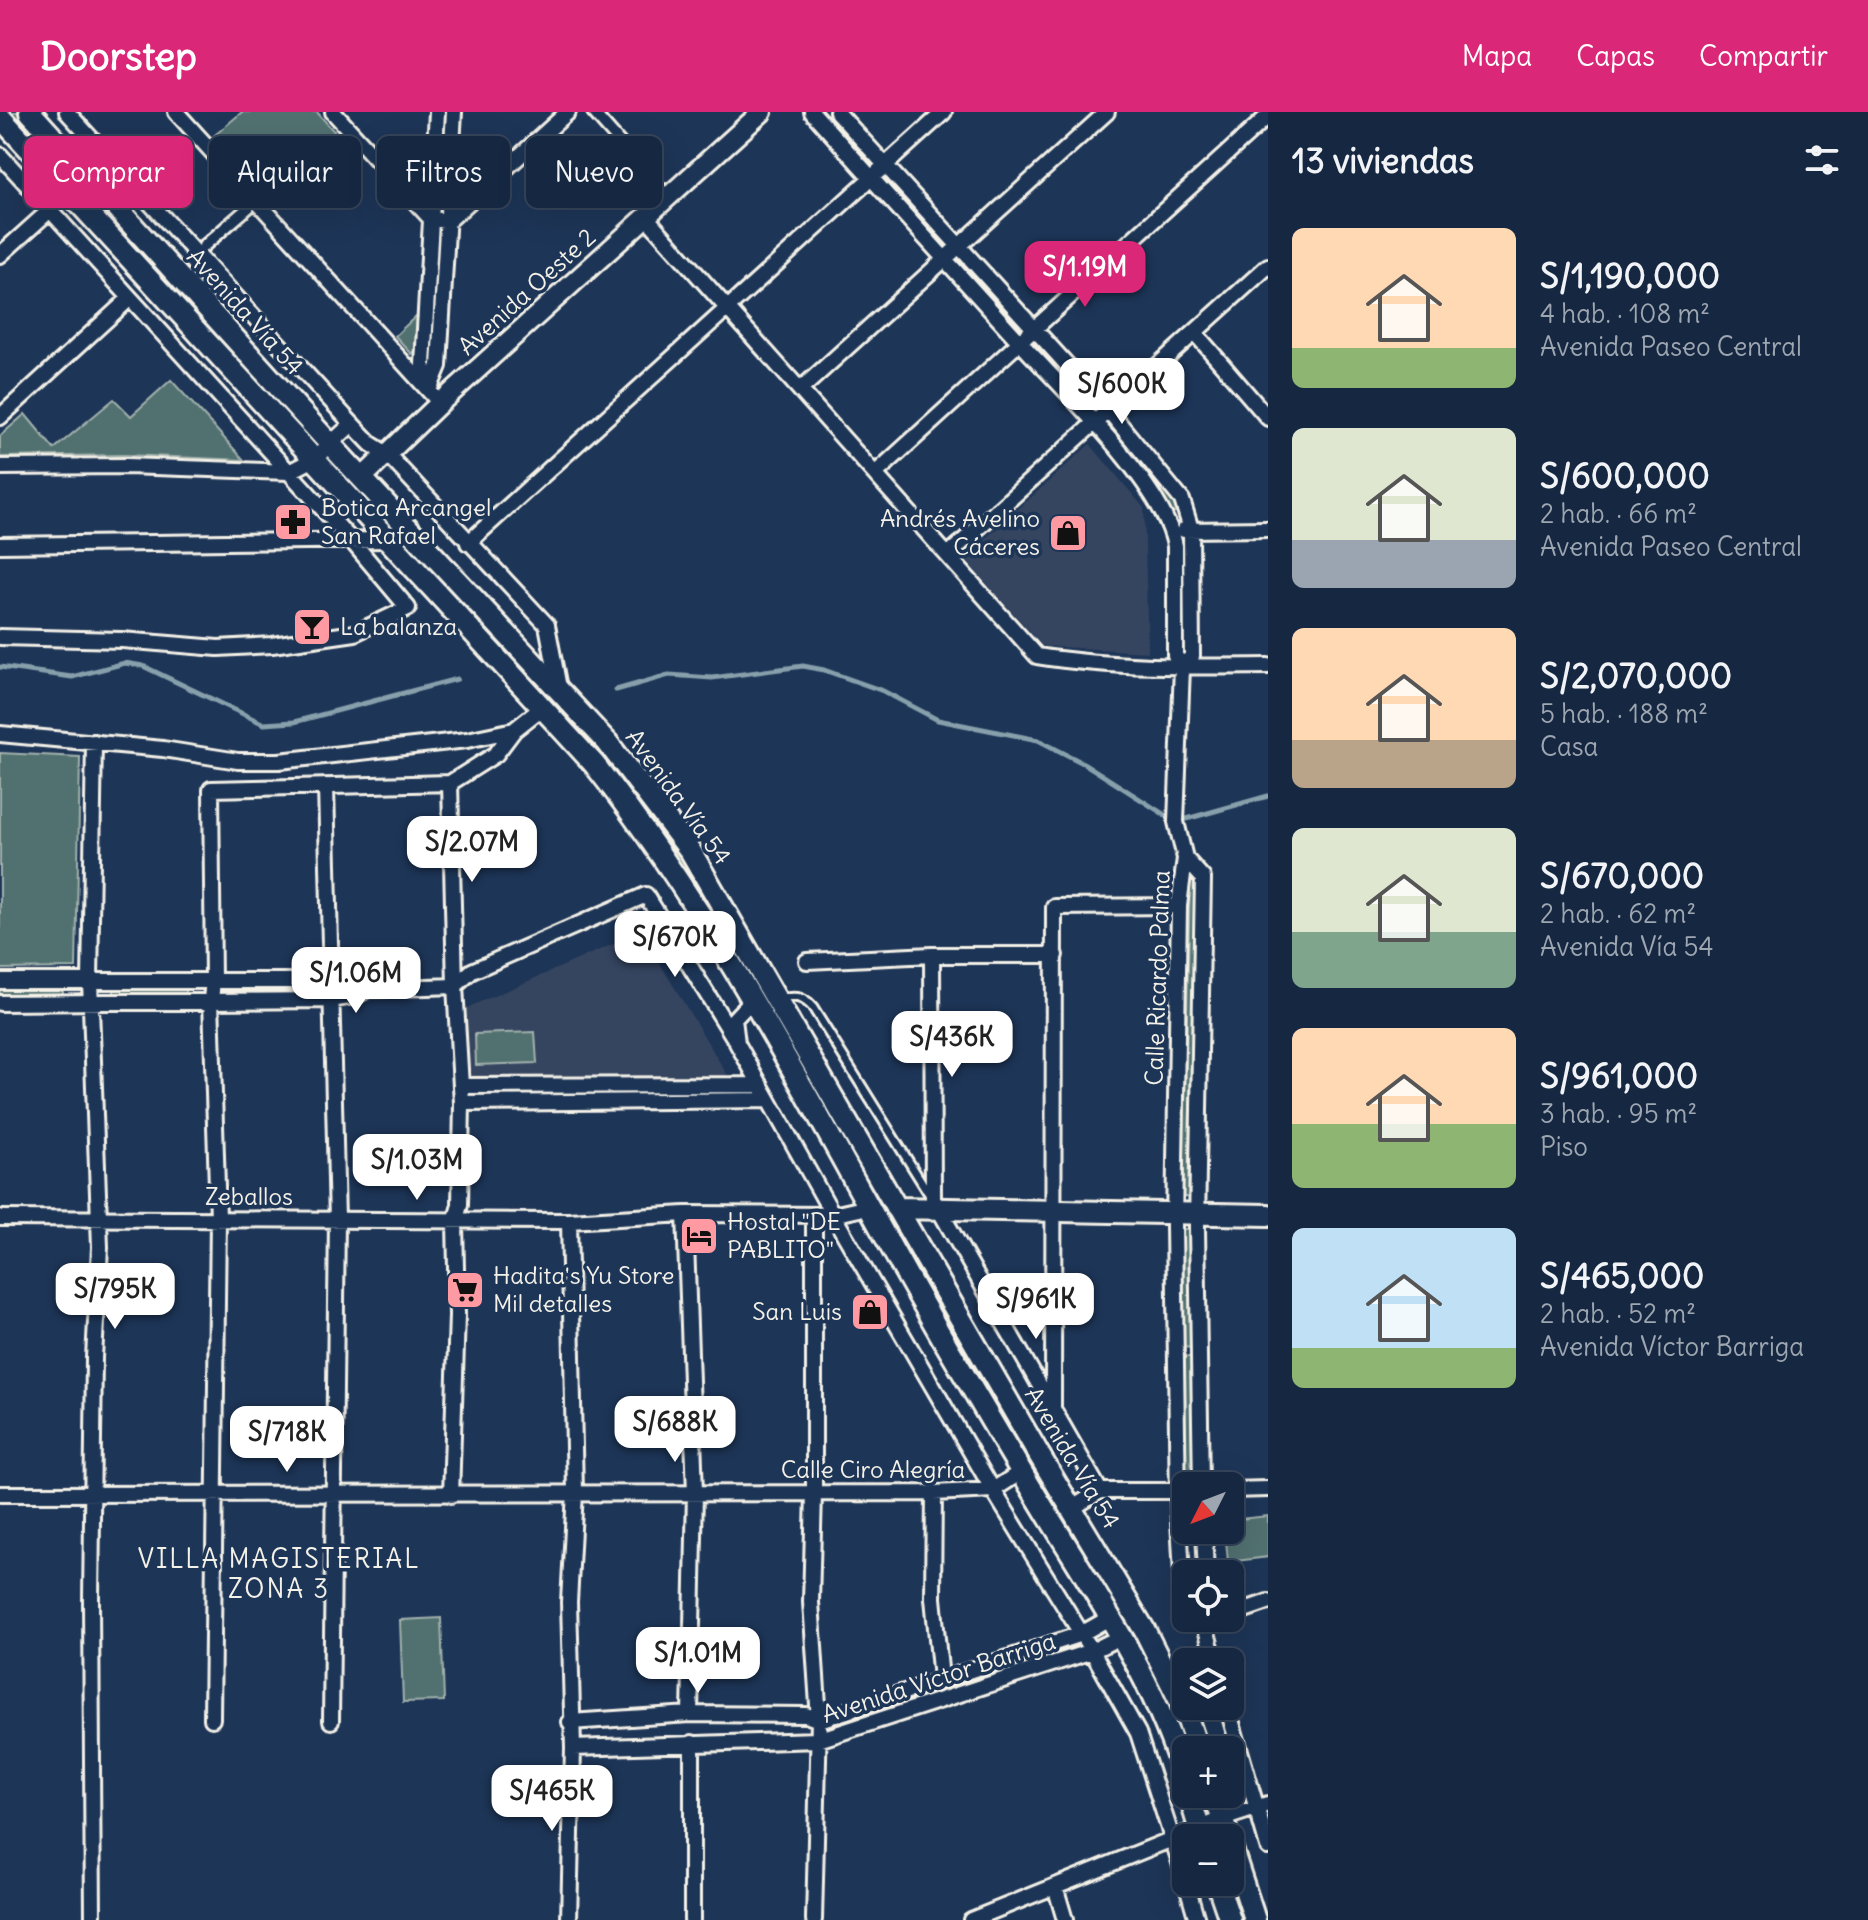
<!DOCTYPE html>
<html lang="es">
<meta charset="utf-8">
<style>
:root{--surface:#162841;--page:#23344c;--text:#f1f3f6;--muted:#9ea6b1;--line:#35445a;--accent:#db2777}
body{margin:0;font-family:Delius,sans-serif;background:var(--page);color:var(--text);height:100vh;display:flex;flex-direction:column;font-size:30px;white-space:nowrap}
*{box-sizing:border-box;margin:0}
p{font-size:26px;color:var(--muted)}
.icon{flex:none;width:44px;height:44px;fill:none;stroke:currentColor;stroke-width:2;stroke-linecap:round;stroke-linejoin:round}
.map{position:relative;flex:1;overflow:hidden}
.panel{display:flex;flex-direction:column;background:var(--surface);width:600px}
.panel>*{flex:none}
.hud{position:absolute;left:24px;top:24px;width:760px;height:72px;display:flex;gap:16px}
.needle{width:52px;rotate:228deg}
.controls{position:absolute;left:1172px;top:1360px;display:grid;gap:16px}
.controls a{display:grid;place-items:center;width:72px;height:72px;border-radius:12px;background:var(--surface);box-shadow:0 8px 32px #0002,0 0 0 2px var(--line);font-size:40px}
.price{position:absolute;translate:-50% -68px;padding:0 18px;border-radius:16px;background:#fff;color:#222;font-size:26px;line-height:52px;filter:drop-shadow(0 2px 4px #0008)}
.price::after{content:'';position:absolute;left:50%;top:48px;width:24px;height:18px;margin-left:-12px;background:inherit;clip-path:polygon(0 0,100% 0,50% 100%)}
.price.selected{background:var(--accent);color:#fff}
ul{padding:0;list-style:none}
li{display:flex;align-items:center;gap:24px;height:200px;padding:0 24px}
li span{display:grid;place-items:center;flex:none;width:224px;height:160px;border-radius:12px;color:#555}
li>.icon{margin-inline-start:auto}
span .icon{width:96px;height:96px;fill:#fffc;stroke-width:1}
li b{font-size:34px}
h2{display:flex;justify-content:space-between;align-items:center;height:96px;padding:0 24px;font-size:34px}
.pill{padding:0 28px;border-radius:12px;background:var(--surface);box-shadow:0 8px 32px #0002,0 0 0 2px var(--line);font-size:28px;line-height:72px}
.pill.selected{background:var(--accent);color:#fff}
header{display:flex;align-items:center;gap:48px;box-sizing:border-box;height:112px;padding:0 40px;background:var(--accent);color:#fff}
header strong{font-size:38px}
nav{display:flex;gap:44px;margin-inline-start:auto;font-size:28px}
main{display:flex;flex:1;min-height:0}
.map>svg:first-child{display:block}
.built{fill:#354560}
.green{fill:#517170;stroke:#a2b1ac;stroke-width:2}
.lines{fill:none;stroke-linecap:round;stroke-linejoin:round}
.stream{stroke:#87a0ab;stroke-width:5}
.service-casing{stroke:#f4f1e8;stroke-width:13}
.pedestrian-casing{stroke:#f4f1e8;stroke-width:16}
.minor-casing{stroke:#f4f1e8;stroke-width:20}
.tertiary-casing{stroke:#f4f1e8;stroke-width:24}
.secondary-casing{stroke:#f4f1e8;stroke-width:26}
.service{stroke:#1d3557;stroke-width:7}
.pedestrian{stroke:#1d3557;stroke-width:10}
.minor{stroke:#1d3557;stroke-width:14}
.tertiary{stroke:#1d3557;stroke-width:18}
.secondary{stroke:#1d3557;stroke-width:20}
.labels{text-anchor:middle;stroke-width:7;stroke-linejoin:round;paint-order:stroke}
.street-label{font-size:24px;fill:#f4f1e8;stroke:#1d3557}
.poi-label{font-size:24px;fill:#f4f1e8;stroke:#1d3557;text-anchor:start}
.neighbourhood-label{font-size:26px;letter-spacing:2px;fill:#f4f1e8;stroke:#1d3557}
</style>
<header>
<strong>Doorstep</strong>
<nav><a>Mapa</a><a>Capas</a><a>Compartir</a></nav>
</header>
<main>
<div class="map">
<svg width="1268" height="1808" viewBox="0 0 1268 1808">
<rect width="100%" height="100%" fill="#1d3557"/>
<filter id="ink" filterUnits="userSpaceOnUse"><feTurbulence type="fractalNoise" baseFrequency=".0125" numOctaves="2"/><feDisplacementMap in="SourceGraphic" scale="16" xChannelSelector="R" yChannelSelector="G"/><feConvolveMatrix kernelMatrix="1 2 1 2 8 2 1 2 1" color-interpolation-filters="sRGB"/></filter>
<g filter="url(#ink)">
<path class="built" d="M 1090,332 L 1144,396 L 1148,540 L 1043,534 L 964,446 Z
M 641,820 L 728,964 L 468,966 L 464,897 Z"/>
<path class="green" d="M 11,0 L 21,0 L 294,301 L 286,309 L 8,3 Z
M 242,0 L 317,0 L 338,24 L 264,89 L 209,28 Z
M 418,202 L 415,239 L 412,242 L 395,224 Z
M 171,268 L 244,348 L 125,343 L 0,345 L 0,324 L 25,302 L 54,337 L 114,287 L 131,304 Z
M 1118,321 L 1169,383 L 1179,398 L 1171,402 L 1155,376 L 1114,325 Z
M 356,370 L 554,584 L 547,589 L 350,375 Z
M 558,589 L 608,644 L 688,749 L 727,816 L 719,821 L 551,595 Z
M 0,641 L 80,645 L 76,856 L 0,857 Z
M 1190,769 L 1195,769 L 1188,1085 L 1183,1085 Z
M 186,875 L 186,882 L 114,883 L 114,876 Z
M 233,875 L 306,876 L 306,883 L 233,882 Z
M 63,876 L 63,883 L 0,884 L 0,877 Z
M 535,920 L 537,951 L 476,953 L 475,922 Z
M 1180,1117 L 1190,1117 L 1193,1236 L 1183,1235 Z
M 910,1137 L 1161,1566 L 1191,1638 L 1186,1638 L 1186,1650 L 902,1141 Z
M 1183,1245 L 1193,1245 L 1194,1362 L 1184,1362 Z
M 1268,1404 L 1268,1445 L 1228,1450 L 1225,1418 L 1230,1418 L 1230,1408 Z
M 441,1506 L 444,1589 L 403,1590 L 400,1508 Z
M 1061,1536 L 1065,1541 L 838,1615 L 838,1609 Z"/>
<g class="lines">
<path class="stream" d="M 0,555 L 72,565 L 125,551 L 143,554 L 264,612 L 294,610 L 457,567
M 616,578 L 669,563 L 712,566 L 803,554 L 824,558 L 883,579 L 938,608 L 1038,628 L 1085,652 L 1176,710 L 1268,684"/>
<g class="service-casing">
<path id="service" d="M 778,887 C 794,884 802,883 813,896 L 929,1082"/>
</g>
<g class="pedestrian-casing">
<path id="pedestrian" d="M 593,0 L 668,85
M 204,134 L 249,95"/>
</g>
<g class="minor-casing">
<path id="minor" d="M 67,0 L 352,312 L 371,332 L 387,342 L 547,513 L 559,576
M 176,0 L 440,291
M 333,0 L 431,107 L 448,109 L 568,0
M 812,0 C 880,76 948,151 1017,227 C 1060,275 1164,372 1175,434 L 1175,543 L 1182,555
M 837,0 L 1109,299 L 1182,388 L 1191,417 L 1192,544 L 1182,555
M 0,43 L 351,428 L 408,496 L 355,521 L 272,533 L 218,536 L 122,528 L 0,525
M 646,105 L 1037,544 C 1113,556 1191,555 1268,554
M 0,143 L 50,98
M 1195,221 L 1268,306
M 428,273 L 423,253 L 437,0
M 429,278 L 439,254 L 454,0
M 800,278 L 1107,0
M 0,305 L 129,187
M 0,355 L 127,354 L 289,360 L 314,347 L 352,312
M 875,362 L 1268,4
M 1184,418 L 1268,417
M 468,431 L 944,0
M 0,433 L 389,428
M 948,443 L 1268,154
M 1182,555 L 1176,710 L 1185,746 L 1179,794 L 1174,1114 L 1178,1391 L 1182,1463 L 1186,1477
M 0,622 L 163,637 L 238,649 L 279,649 L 467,628 L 514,618 L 543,595
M 450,671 L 455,874 L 462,991 L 460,1093 L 455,1110 L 457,1203 L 451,1383
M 326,675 L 337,1108 L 331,1609
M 1185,746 L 1203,766 L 1197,1115 L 1201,1374
M 932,843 L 933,1087 L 1100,1379
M 807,849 L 932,843 L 1055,843
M 0,869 L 330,869 L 357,871 L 368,877
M 752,888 L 734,907 L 737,931 L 833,1103 L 993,1378 L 1092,1539 L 1138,1621 L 1186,1769
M 0,891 L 330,888 L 355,884 L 368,877 L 455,874 L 472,859 L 646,783 L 733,924
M 461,974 L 761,973
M 462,991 L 768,988
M 685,1102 L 695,1381 L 690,1602
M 814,1103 L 814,1381 L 811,1490 L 819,1608 L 814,1808
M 0,1106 L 569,1109 L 685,1102 L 833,1103 L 868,1095
M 1053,1297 L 1054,795 L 1179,794
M 1230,1378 L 1268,1377
M 934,1381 L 933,1486 L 941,1567
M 0,1382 L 934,1381 L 993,1378 L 1021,1360
M 1071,1397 L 1100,1379 L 1185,1379
M 1204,1418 L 1206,1462
M 1230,1503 L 1268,1490
M 1203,1506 L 1215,1550
M 1227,1594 L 1268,1735
M 212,1607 L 218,1106 L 211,888 L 213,868 L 211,677 L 450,671 L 496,642 L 514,618
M 570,1610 L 690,1602 L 806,1603 L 819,1608 L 1081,1522 L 1111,1505
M 573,1636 L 818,1628 L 1092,1539 L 1122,1524
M 1186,1770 L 1197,1808
M 1055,1774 L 1065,1808
M 93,1808 L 91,1488 L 94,1246 L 100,1135 L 90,869 L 94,630
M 569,1808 L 573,1636 L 569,1490 L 575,1380 L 569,1109
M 692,1808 L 692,1631
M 971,1808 L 1222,1707 L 1268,1692"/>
</g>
<g class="tertiary-casing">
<path id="tertiary" d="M 362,366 L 440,291 L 762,0"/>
</g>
<g class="secondary-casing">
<path id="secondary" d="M 30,0 L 330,332 L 607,630 L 691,740 L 1041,1346 L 1145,1519 L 1184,1597 L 1198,1638
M 0,5 L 594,652 C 736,832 835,1042 950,1239 C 985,1298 1019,1357 1055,1415 C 1107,1500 1158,1576 1186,1672
M 896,1096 L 1268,1103
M 1189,1682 L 1202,1726
M 1214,1682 L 1229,1726
M 1230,1731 L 1255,1808
M 1217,1770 L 1230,1808"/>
</g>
<use href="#service" class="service"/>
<use href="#pedestrian" class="pedestrian"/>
<use href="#minor" class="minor"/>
<use href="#tertiary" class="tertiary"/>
<use href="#secondary" class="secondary"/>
</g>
</g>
<defs>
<g id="pharmacy-square" transform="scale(2)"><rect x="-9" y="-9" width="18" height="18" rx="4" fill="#ff9aa2" stroke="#1d3557"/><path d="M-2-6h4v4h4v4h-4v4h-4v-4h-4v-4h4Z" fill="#111"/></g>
<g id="shop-square" transform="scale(2)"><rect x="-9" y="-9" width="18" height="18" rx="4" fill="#ff9aa2" stroke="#1d3557"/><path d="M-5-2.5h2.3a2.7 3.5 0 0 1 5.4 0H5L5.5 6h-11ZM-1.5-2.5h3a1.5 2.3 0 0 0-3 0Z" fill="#111"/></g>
<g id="bar-square" transform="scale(2)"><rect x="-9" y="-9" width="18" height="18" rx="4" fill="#ff9aa2" stroke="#1d3557"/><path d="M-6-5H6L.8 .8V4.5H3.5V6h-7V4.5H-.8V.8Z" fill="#111"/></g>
<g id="hotel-square" transform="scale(2)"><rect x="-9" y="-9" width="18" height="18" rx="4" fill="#ff9aa2" stroke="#1d3557"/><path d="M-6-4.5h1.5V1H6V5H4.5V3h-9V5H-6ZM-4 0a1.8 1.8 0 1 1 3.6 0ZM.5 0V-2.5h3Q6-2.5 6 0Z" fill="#111"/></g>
<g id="supermarket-square" transform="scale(2)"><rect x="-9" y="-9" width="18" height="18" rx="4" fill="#ff9aa2" stroke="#1d3557"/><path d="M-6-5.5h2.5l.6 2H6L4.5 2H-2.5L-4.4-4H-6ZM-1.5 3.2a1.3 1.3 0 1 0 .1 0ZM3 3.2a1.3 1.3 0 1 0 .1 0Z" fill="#111"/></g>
</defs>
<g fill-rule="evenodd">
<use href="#pharmacy-square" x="293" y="410"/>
<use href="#shop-square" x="1068" y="421"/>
<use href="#bar-square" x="312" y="515"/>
<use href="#hotel-square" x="699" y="1124"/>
<use href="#supermarket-square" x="465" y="1178"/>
<use href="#shop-square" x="870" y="1200"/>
</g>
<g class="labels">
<g class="street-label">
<text transform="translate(527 180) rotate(-42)" y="8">Avenida Oeste 2</text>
<text transform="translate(245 200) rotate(48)" y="8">Avenida Vía 54</text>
<text transform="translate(678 685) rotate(54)" y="8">Avenida Vía 54</text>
<text transform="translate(1158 866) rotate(-88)" y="8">Calle Ricardo Palma</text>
<text x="249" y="1093">Zeballos</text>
<text transform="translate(1072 1346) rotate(59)" y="8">Avenida Vía 54</text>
<text x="873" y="1366">Calle Ciro Alegría</text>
<text transform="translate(939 1566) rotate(-18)" y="8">Avenida Víctor Barriga</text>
</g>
<g class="poi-label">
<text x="321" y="404">Botica Arcangel<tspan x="321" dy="28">San Rafael</tspan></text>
<text x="1040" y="415" text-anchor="end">Andrés Avelino<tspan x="1040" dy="28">Cáceres</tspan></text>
<text x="340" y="523">La balanza</text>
<text x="727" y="1118">Hostal "DE<tspan x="727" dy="28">PABLITO"</tspan></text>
<text x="493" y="1172">Hadita's Yu Store<tspan x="493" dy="28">Mil detalles</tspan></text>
<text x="842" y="1208" text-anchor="end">San Luis</text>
</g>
<g class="neighbourhood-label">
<text x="279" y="1456">VILLA MAGISTERIAL<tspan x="279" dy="30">ZONA 3</tspan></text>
</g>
</g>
</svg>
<div class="controls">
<a><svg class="needle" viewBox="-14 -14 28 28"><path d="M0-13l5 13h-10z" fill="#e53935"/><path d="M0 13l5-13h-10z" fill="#9ea6b1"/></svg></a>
<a><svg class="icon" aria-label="locate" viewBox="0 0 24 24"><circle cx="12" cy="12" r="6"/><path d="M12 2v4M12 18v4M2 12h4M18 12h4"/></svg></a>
<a><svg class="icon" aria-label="layers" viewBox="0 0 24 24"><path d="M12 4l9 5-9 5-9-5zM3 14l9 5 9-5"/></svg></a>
<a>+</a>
<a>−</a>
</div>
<b class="price selected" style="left:1085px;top:197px">S/1.19M</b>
<b class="price" style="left:1122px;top:314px">S/600K</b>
<b class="price" style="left:472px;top:772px">S/2.07M</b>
<b class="price" style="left:675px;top:867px">S/670K</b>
<b class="price" style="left:356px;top:903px">S/1.06M</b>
<b class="price" style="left:952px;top:967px">S/436K</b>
<b class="price" style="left:417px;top:1090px">S/1.03M</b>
<b class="price" style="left:115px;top:1219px">S/795K</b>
<b class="price" style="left:1036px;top:1229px">S/961K</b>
<b class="price" style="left:675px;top:1352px">S/688K</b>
<b class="price" style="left:287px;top:1362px">S/718K</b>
<b class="price" style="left:698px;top:1583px">S/1.01M</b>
<b class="price" style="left:552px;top:1721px">S/465K</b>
<div class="hud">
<a class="pill selected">Comprar</a>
<a class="pill">Alquilar</a>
<a class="pill">Filtros</a>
<a class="pill">Nuevo</a>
</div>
</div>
<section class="panel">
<h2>13 viviendas<svg class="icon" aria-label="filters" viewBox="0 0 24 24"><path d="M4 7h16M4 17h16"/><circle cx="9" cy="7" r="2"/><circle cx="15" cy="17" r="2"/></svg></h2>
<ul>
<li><span style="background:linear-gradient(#ffd9b3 75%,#8fb573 0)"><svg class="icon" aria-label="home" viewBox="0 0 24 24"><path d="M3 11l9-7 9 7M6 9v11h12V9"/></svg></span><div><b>S/1,190,000</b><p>4 hab. · 108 m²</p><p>Avenida Paseo Central</p></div></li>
<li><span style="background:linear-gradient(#dfe7d0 70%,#9aa5b1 0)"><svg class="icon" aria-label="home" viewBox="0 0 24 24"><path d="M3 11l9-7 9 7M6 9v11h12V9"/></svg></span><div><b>S/600,000</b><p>2 hab. · 66 m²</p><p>Avenida Paseo Central</p></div></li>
<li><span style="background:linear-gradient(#ffd9b3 70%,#b9a48a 0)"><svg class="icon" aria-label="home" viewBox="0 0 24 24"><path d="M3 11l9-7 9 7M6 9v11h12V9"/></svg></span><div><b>S/2,070,000</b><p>5 hab. · 188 m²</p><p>Casa</p></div></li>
<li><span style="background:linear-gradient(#dfe7d0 65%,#7fa58c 0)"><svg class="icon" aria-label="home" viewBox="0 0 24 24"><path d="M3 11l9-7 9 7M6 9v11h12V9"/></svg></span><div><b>S/670,000</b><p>2 hab. · 62 m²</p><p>Avenida Vía 54</p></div></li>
<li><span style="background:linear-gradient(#ffd9b3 60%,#8fb573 0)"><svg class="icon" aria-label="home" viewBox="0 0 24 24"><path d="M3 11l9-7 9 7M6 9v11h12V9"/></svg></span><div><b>S/961,000</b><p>3 hab. · 95 m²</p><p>Piso</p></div></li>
<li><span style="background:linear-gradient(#bfe0f5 75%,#8fb573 0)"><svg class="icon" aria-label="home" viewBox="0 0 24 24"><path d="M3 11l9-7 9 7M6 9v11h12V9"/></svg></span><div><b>S/465,000</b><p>2 hab. · 52 m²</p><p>Avenida Víctor Barriga</p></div></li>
</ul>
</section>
</main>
